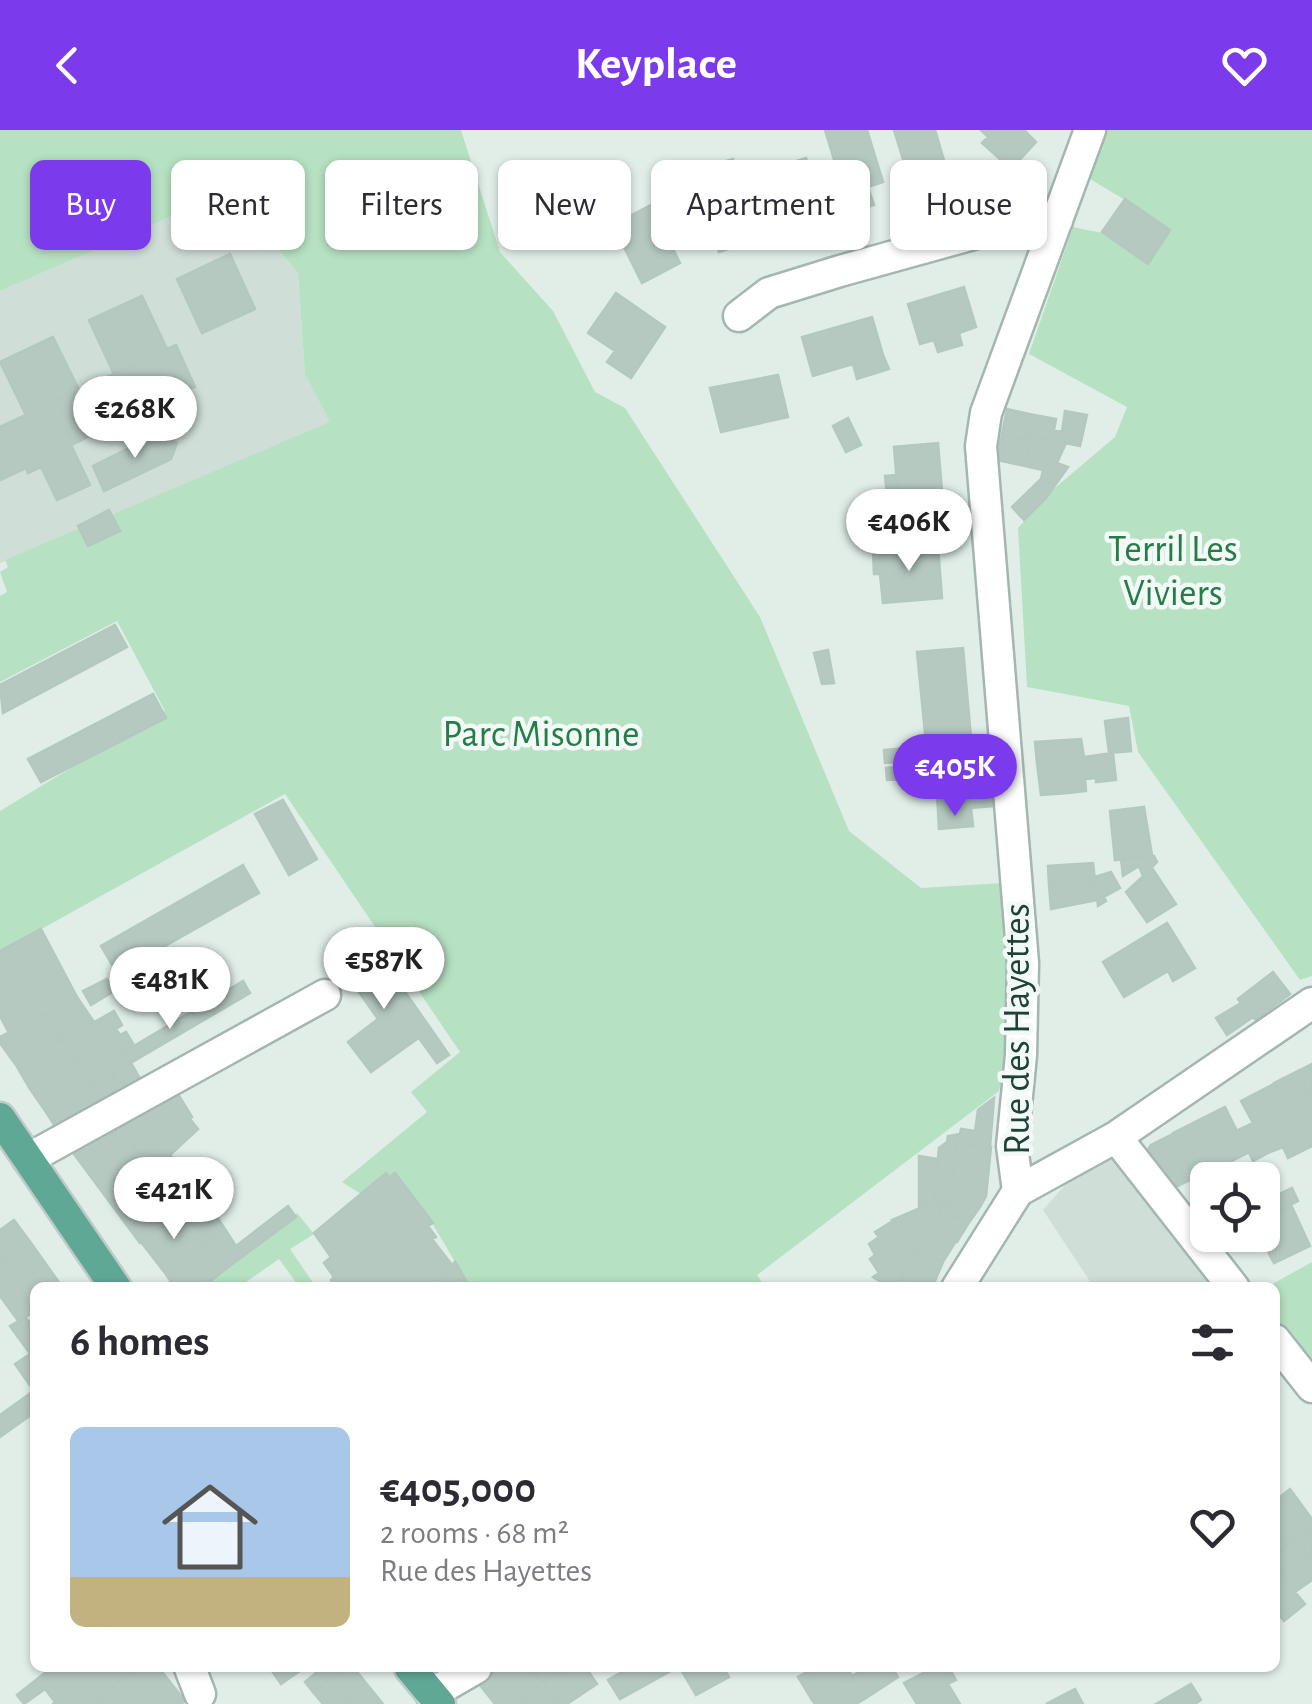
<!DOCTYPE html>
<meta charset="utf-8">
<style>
:root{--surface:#fff;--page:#f7f7f7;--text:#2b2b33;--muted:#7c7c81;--line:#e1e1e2;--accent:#7c3aed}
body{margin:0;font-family:"Alegreya Sans",sans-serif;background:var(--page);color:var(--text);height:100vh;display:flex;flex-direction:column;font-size:38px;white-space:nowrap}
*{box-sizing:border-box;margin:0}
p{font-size:32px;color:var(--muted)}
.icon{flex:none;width:55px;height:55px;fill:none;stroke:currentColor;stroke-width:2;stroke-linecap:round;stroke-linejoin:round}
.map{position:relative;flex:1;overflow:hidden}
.drawer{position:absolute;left:30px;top:1152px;width:1250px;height:390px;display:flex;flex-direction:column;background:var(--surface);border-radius:15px;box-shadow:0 2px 8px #0004}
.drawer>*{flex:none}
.top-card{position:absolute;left:30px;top:30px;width:1252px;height:90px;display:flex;gap:20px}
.buttons{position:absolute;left:1190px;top:1032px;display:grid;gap:20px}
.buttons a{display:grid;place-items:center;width:90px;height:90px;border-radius:15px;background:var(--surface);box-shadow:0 2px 8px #0004;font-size:50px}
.price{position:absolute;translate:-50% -85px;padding:0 22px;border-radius:35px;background:#fff;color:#222;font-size:32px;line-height:65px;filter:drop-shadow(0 2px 5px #0008)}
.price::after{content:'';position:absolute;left:50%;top:60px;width:30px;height:22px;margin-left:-15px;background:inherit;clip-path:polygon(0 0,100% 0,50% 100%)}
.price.selected{background:var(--accent);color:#fff}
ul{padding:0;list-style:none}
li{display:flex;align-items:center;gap:30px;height:250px;padding:0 40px}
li+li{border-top:2px solid var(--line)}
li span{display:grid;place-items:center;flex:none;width:280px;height:200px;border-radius:15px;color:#555}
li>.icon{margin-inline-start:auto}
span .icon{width:120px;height:120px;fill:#fffc;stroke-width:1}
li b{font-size:42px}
h2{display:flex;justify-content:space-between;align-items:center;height:120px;padding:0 40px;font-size:42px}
.tag{padding:0 35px;border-radius:15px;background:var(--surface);box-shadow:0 2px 8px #0004;font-size:35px;line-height:90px}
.tag.selected{background:var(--accent);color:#fff}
header{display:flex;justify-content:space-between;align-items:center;height:130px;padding:0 40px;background:var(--accent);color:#fff;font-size:45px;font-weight:700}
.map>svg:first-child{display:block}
.built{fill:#cfded7}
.green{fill:#b7e1c3}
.building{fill:#b6c9c1;stroke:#b3c8bf;stroke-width:2.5}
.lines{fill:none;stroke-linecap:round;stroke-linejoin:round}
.minor-casing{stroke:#a3b7b0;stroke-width:35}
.major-casing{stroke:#c0cac7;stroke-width:35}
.minor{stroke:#fff;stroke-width:30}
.major{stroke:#60a896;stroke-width:30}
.labels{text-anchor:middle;stroke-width:9;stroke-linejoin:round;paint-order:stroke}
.park-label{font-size:38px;fill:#247d47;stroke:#f2f9f6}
.street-label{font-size:38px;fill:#1f4138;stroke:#f2f9f6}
</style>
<header><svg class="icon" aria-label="back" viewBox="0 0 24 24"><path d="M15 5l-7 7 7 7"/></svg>Keyplace<svg class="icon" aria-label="heart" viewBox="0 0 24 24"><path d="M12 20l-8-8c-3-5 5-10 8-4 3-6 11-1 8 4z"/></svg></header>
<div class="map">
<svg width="1312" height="1574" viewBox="0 0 1312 1574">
<rect width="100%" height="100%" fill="#e1eee8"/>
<path class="built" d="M 231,59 L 298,143 L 305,244 L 331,293 L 0,433 L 0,161 Z
M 1108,1026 L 1139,1035 L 1228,1157 L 1086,1157 L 1091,1153 L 1043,1080 L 1074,1045 Z"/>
<path class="green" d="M 0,0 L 461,0 L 500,122 L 553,181 L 595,262 L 625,278 L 760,487 L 849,701 L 921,758 L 1003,753 L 1010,762 L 1011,914 L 999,961 L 757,1145 L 765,1157 L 470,1157 L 432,1093 L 395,1043 L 390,1047 L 386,1044 L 361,1064 L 342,1052 L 427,982 L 411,962 L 460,922 L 285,664 L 0,822 L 0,681 L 165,581 L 117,491 L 0,552 L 0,466 L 7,462 L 0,442 L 8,437 L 5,430 L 330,292 L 305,244 L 298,143 L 231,60 L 0,161 Z
M 1106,0 L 1312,0 L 1312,846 L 1300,850 L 1138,622 L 1129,576 L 1027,557 L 1018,398 L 1050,362 L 1115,307 L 1127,277 L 1029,224 L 1073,97 L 1102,103 L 1147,133 L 1125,70 L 1090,49 Z
M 297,1083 L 314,1104 L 290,1119 L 316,1157 L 296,1157 L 298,1155 L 279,1129 L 239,1157 L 201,1158 Z
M 1312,1132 L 1312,1247 L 1275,1198 L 1275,1158 L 1265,1158 Z"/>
<path class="building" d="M 825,0 L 867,0 L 883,52 L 868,57 L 874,75 L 850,82 Z
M 894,0 L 935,0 L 948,44 L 911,55 Z
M 981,0 L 1024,0 L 1036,12 L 1011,39 L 982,13 L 988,7 Z
M 806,28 L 827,95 L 782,109 L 761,42 Z
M 733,29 L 735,38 L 687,52 L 684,43 Z
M 735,38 L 754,111 L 719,122 L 715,109 L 701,113 L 684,53 Z
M 1125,69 L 1170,100 L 1148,134 L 1102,102 Z
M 651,75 L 680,133 L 642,153 L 613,95 Z
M 230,124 L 255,179 L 202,203 L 177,149 Z
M 964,157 L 976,197 L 959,203 L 962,215 L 938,222 L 934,210 L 920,214 L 908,174 Z
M 616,163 L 665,197 L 631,248 L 607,232 L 615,221 L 588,203 Z
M 142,166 L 167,219 L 114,244 L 89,190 Z
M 872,187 L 883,225 L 813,246 L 802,207 Z
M 53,207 L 79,260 L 26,285 L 0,232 Z
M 176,215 L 195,257 L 94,303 L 82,278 L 67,285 L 80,311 L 71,315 L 90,355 L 57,370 L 41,337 L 28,343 L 26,338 L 0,350 L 0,297 Z
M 883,225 L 889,239 L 857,249 L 853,234 Z
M 778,245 L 788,287 L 721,302 L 710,258 Z
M 82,278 L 94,303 L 80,311 L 67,285 Z
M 1007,279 L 1034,285 L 1030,310 L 1002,304 Z
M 1065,281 L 1087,285 L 1080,316 L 1031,306 L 1034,285 L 1056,289 L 1054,300 L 1062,302 Z
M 848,288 L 861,315 L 846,322 L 833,296 Z
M 157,304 L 177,313 L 171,329 L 104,361 L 93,336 Z
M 1002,304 L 1030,310 L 1025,336 L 997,330 Z
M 1031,306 L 1066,313 L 1057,333 L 1068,337 L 1046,368 L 1024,390 L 1012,377 L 1041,349 L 1043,340 L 1025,336 Z
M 938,313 L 943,373 L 899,378 L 894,317 Z
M 896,345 L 899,375 L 888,375 L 885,346 Z
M 109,380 L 120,401 L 88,416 L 78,396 Z
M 938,416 L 942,468 L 883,473 L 880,444 L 874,444 L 873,422 Z
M 115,495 L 127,517 L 3,583 L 0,555 Z
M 963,518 L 972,619 L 927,623 L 917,522 Z
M 828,520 L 834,553 L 822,554 L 814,523 Z
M 153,564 L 166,588 L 41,652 L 28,629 Z
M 1128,588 L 1131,621 L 1109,623 L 1105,591 Z
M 1081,609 L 1084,627 L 1113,623 L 1116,650 L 1096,652 L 1096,648 L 1085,649 L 1086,661 L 1067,663 L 1064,631 L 1037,633 L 1035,612 Z
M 910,618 L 911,631 L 885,633 L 884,620 Z
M 1064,631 L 1067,663 L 1041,665 L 1037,633 Z
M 908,636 L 909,649 L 887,650 L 886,638 Z
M 990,645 L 992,676 L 938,681 L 936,650 Z
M 283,670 L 317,729 L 289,745 L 255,684 Z
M 1144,677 L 1152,725 L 1115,730 L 1110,681 Z
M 971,678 L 973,696 L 939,699 L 938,681 Z
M 1154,726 L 1157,732 L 1143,746 L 1139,736 L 1123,746 L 1121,729 Z
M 1093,733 L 1095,751 L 1049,755 L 1048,736 Z
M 243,735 L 259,763 L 117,843 L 101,816 Z
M 1152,738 L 1176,774 L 1147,792 L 1126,762 Z
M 1111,742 L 1120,758 L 1104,767 L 1106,771 L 1098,776 L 1095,747 Z
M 1095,751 L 1097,770 L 1051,779 L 1049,755 Z
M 1167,793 L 1195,838 L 1173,851 L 1168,841 L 1124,867 L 1103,832 Z
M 41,799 L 77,867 L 9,903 L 0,886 L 0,821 Z
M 375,819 L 431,899 L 371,942 L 348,912 L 378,889 L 342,838 Z
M 1273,842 L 1290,864 L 1256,890 L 1253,887 L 1227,905 L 1216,888 L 1241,873 L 1238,869 Z
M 107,849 L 114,861 L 91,875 L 83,861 Z
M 243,851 L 250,863 L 93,955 L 87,944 Z
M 77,867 L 94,892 L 63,910 L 46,884 Z
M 114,881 L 122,895 L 116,899 L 120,905 L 126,902 L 134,915 L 87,944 L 63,910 Z
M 46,884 L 63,909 L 16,935 L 0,913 L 0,907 Z
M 431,899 L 449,925 L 437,933 L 419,908 Z
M 63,909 L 78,931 L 30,959 L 16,935 Z
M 78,931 L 93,955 L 46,982 L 30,959 Z
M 131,933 L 142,952 L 129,960 L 122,950 L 117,953 L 112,945 Z
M 1312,934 L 1312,965 L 1310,966 L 1298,941 Z
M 1298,941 L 1310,966 L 1312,965 L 1312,988 L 1296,996 L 1274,953 Z
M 111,944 L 117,953 L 122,950 L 131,964 L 109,978 L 93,955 Z
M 1274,954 L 1296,996 L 1263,1013 L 1268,1023 L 1253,1031 L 1238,1000 L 1253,993 L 1241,971 Z
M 93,955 L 109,978 L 61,1006 L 46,982 Z
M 176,961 L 192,987 L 141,1024 L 121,998 L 155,971 Z
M 994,968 L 990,1017 L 956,1014 L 951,1074 L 934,1073 L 939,1018 L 947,1012 L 948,1006 L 960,1004 L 961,999 L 975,1001 L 978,980 Z
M 1225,977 L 1248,1023 L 1195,1049 L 1173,1003 Z
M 1312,988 L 1312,1016 L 1288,1028 L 1283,1017 L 1268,1023 L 1263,1013 Z
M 190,989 L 198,999 L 170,1025 L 178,1036 L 160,1049 L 141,1024 Z
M 117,993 L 160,1050 L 117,1082 L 74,1024 Z
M 1173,1004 L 1194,1048 L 1170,1060 L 1145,1024 L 1151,1015 Z
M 956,1014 L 991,1017 L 986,1066 L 980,1077 L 951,1074 Z
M 919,1026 L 938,1029 L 934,1072 L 919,1076 Z
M 178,1036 L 202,1065 L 182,1080 L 160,1049 Z
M 386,1043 L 389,1047 L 395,1043 L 433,1093 L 428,1096 L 436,1107 L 432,1109 L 452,1135 L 455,1132 L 458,1136 L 428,1158 L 358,1158 L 355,1153 L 348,1158 L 337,1158 L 331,1150 L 334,1147 L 324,1133 L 331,1127 L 314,1103 Z
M 160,1050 L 183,1081 L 140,1113 L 117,1082 Z
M 1292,1058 L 1298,1071 L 1278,1081 L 1271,1068 Z
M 202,1065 L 225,1099 L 207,1112 L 182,1080 Z
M 934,1072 L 941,1074 L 941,1089 L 945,1096 L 914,1119 L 892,1090 Z
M 941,1074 L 951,1074 L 980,1077 L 968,1094 L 956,1086 L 945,1096 L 941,1089 Z
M 288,1076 L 296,1087 L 227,1138 L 207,1112 L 225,1099 L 236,1116 Z
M 1292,1077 L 1310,1116 L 1274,1133 L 1259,1105 L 1262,1105 L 1262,1090 Z
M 183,1081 L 207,1112 L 165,1143 L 141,1112 Z
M 956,1086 L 968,1094 L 957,1112 L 941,1099 Z
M 14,1090 L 31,1113 L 0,1135 L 0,1100 Z
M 893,1091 L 914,1119 L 898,1158 L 890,1158 L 873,1147 L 879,1143 L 870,1129 L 875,1125 L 869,1114 L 879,1107 L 875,1102 Z
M 941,1099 L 956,1111 L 943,1132 L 914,1119 Z
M 207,1112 L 227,1138 L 202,1158 L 175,1158 L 165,1143 Z
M 31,1113 L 63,1158 L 35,1158 L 35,1180 L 19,1192 L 0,1166 L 0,1135 Z
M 914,1119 L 943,1132 L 932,1158 L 921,1158 L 901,1150 Z
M 458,1136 L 470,1158 L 428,1158 Z
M 25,1187 L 35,1199 L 34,1229 L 10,1196 Z
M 30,1224 L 35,1233 L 34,1261 L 15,1234 Z
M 35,1260 L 35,1282 L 0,1307 L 0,1285 Z
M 1290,1359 L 1312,1389 L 1312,1395 L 1280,1421 L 1275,1413 L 1275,1371 Z
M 1312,1395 L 1312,1430 L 1295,1409 Z
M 1295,1409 L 1312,1430 L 1312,1450 L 1295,1462 L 1305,1474 L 1284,1491 L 1275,1480 L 1275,1450 L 1281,1445 L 1275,1438 L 1275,1425 Z
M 51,1538 L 136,1538 L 91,1574 L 53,1574 L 55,1572 L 45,1559 L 24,1574 L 17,1565 Z
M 136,1538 L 159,1538 L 185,1571 L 181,1574 L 91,1574 Z
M 270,1538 L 304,1538 L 281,1554 Z
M 322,1538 L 344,1538 L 313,1562 L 305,1552 Z
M 344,1538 L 354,1538 L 366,1553 L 340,1574 L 323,1574 L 313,1562 Z
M 499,1538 L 531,1538 L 543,1553 L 518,1574 L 495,1574 L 479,1554 Z
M 531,1538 L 567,1538 L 543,1552 Z
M 567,1538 L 586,1538 L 597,1554 L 567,1574 L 561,1574 L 543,1552 Z
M 629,1538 L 676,1538 L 620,1569 L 608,1550 Z
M 680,1538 L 724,1538 L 729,1547 L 696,1565 Z
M 814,1538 L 847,1538 L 852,1546 L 812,1570 L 798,1547 Z
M 867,1538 L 899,1538 L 894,1540 L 898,1547 L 866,1568 L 852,1546 Z
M 933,1538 L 949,1538 L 956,1550 L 948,1554 L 960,1574 L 917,1574 L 904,1553 Z
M 852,1546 L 866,1568 L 856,1574 L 815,1574 L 812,1570 Z
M 366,1553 L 383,1574 L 340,1574 Z
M 543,1553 L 561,1574 L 518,1574 Z
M 1191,1554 L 1201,1570 L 1195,1574 L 1156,1574 Z
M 1075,1559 L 1083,1574 L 1046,1574 Z"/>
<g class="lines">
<g class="minor-casing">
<path id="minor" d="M 739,186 L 769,163 L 840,141 L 1013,93 L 1057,91
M 1116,1007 L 1234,1158
M 28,1029 L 325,865
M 1018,1061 L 1012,1016 L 1021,925 L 1023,833 L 981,316 L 986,283 L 1090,0
M 957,1158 L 1018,1061 L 1116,1007 L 1312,873
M 1275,1210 L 1312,1257
M 190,1538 L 200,1564
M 431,1564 L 476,1538"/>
</g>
<g class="major-casing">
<path id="major" d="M 0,988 L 116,1158
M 410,1538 L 440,1574"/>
</g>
<use href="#minor" class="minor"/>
<use href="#major" class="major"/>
</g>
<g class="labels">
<g class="park-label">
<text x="1173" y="431">Terril Les<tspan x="1173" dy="44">Viviers</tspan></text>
<text x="541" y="616">Parc Misonne</text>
</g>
<g class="street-label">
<text transform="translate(1016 899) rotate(-90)" y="13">Rue des Hayettes</text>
</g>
</g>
</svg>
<div class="buttons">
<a><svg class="icon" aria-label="locate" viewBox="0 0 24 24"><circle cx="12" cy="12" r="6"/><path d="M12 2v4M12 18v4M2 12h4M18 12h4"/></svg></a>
</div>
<b class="price" style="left:135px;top:331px">€268K</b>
<b class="price" style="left:909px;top:444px">€406K</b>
<b class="price selected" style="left:955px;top:689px">€405K</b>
<b class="price" style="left:384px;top:882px">€587K</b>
<b class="price" style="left:170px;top:902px">€481K</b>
<b class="price" style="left:174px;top:1112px">€421K</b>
<div class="top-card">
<a class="tag selected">Buy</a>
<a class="tag">Rent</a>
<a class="tag">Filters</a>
<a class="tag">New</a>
<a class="tag">Apartment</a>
<a class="tag">House</a>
</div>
<section class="drawer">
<h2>6 homes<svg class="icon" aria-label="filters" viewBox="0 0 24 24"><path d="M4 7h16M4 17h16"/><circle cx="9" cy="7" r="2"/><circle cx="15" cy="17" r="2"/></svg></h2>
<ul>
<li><span style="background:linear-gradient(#a9c7e8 75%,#c2b280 0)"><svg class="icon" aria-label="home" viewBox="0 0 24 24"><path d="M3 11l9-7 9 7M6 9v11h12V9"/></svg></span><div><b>€405,000</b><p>2 rooms · 68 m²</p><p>Rue des Hayettes</p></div><svg class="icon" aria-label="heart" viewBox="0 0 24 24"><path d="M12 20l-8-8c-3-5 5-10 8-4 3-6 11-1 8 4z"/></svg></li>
</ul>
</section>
</div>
